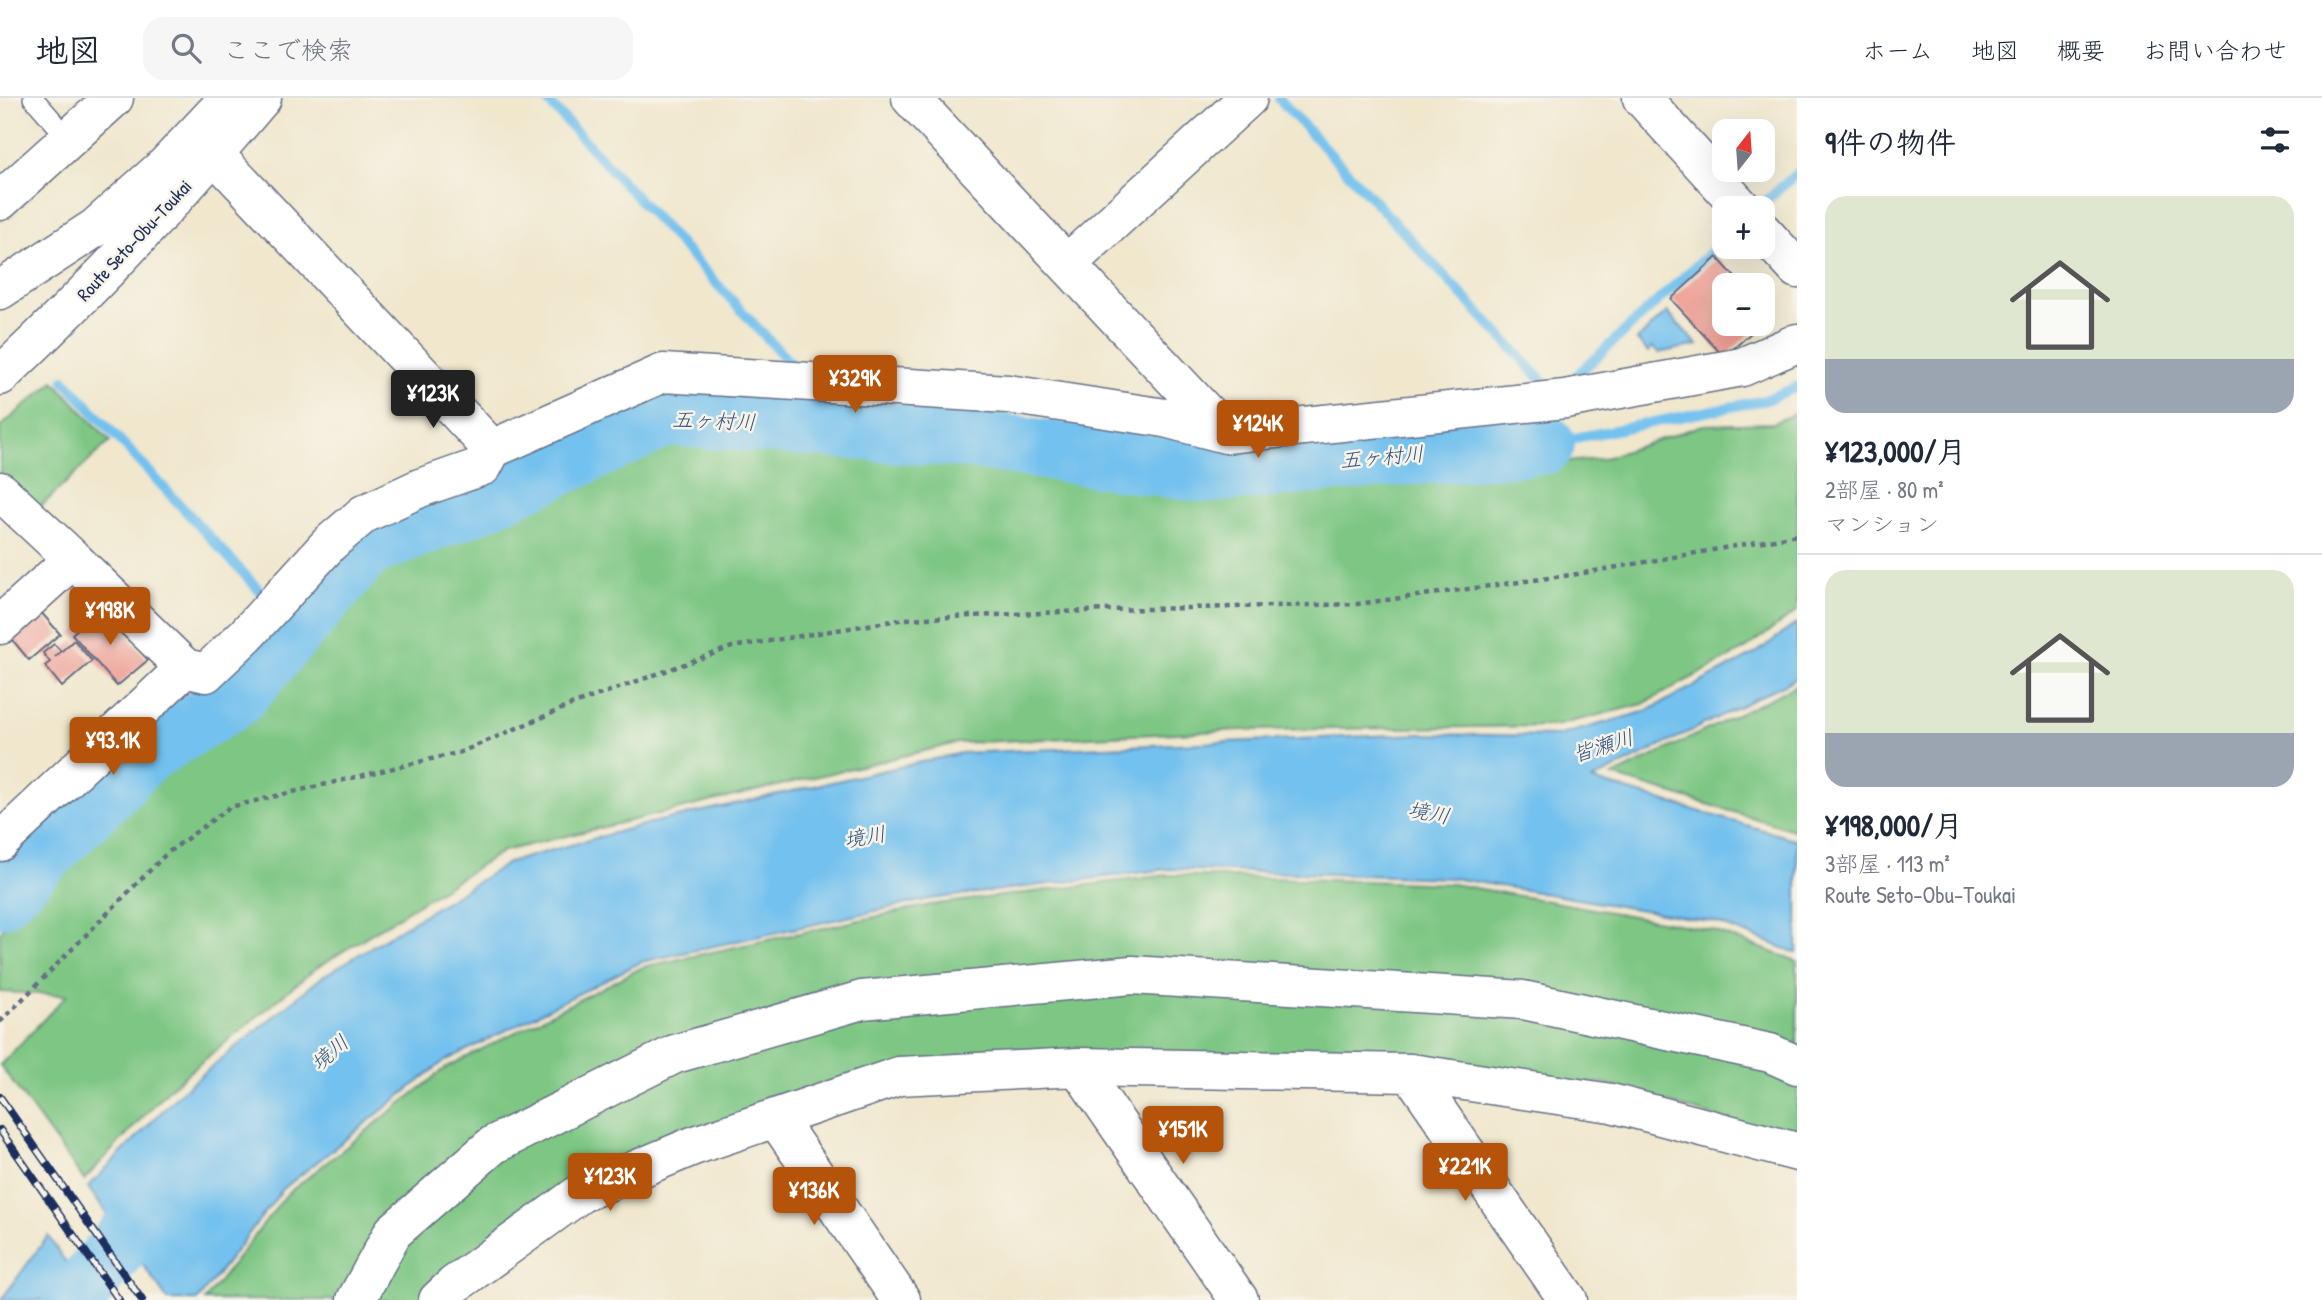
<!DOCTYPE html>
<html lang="ja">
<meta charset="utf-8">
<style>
:root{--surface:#fff;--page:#f6f6f7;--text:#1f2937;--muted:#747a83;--line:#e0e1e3;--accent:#b45309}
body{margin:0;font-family:"Patrick Hand","Klee One",sans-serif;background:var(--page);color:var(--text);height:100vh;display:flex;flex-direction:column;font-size:26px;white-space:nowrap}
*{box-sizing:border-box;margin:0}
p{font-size:23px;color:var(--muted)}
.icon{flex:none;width:38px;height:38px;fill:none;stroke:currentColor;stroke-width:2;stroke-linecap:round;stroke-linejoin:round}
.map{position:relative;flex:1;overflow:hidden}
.sheet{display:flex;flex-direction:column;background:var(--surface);width:525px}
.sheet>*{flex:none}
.needle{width:46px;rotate:17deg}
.fabs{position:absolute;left:1712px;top:21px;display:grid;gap:14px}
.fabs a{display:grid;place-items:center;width:63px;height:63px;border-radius:14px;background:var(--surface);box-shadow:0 7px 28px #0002;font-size:35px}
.price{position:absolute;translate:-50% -60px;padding:0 16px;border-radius:7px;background:var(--accent);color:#fff;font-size:23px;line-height:46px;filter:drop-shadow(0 2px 4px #0008)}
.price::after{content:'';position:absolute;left:50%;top:42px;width:21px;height:16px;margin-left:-10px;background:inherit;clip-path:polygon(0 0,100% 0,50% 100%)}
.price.selected{background:#222;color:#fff}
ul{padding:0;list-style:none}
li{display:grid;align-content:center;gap:14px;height:371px;padding:0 28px}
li+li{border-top:2px solid var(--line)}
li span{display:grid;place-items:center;height:217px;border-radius:21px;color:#555}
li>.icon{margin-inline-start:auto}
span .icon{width:126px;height:126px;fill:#fffc;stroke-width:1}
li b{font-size:30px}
h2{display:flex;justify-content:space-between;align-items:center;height:84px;padding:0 28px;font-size:30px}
header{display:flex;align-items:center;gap:42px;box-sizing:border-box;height:98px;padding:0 35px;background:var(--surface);border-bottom:2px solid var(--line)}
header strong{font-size:33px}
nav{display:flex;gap:38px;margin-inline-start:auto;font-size:24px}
.search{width:490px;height:63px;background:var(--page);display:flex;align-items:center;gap:18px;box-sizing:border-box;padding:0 24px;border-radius:21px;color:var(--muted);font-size:26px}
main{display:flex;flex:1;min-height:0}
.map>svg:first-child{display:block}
.green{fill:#7dc683;stroke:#4c7a70;stroke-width:2}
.water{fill:#73c1ee;stroke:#4778a6;stroke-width:2}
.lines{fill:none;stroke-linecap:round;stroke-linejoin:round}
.stream{stroke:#73c1ee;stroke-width:10}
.river{stroke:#73c1ee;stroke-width:60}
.building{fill:#ee9e94}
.service-casing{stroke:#666f85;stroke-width:22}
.minor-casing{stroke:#666f85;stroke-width:41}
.primary-casing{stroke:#666f85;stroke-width:41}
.path{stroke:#666f85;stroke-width:4.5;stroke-dasharray:5 5;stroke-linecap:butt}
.service{stroke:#fff;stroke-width:19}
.minor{stroke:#fff;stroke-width:38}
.primary{stroke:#fff;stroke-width:38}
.rail-casing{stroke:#1b2f5e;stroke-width:8}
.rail{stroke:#f7f3e8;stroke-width:5;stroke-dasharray:16;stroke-linecap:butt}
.labels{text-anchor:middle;stroke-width:5;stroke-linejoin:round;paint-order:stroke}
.street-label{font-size:19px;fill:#1b2f5e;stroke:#f7f3e8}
.water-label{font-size:21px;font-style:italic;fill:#315482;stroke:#f7f3e8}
</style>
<header>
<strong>地図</strong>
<div class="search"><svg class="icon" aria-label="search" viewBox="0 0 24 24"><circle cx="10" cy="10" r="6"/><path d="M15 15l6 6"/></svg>ここで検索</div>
<nav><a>ホーム</a><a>地図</a><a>概要</a><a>お問い合わせ</a></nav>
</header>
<main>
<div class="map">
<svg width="1797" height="1202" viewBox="0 0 1797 1202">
<rect width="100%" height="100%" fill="#f7f3e8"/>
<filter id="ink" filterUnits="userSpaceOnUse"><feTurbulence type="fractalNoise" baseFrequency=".0143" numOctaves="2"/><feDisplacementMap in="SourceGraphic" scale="14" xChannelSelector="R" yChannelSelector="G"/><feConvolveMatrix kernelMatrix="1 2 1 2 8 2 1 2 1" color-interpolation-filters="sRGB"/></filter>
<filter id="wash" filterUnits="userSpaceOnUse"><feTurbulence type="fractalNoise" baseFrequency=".00686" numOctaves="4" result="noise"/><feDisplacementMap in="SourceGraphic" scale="28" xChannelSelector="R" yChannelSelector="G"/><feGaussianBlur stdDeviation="1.57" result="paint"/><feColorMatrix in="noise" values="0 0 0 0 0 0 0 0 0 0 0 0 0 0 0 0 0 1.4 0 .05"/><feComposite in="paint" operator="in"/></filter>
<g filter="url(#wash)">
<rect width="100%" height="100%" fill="#f0e7cd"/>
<path class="green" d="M 54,283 L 110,343 L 36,413 L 0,377 L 0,329 Z
M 1797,315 L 1797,513 L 1747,550 L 1643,606 L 1554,628 L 1243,632 L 957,645 L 503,753 L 315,871 L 171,989 L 84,1082 L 0,967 L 67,897 L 0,894 L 0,834 L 153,664 L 246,611 L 374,462 L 673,334 L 967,352 L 1205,392 L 1602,361 L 1703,327 L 1773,325 Z
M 1797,587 L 1797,733 L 1613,678 Z
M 1168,777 L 1453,786 L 1711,832 L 1797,863 L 1797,1044 L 1603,985 L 899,970 L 446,1176 L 418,1202 L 205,1202 L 287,1096 L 447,969 L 643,869 L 930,807 Z"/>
<path class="water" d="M 1667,214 L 1698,247 L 1658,255 L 1652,249 L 1648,254 L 1637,242 Z
M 1797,525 L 1797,580 L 1592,682 L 1797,742 L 1797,855 L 1714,824 L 1453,780 L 1168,771 L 930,801 L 641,864 L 443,964 L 283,1091 L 198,1202 L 168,1202 L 88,1089 L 182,993 L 322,879 L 510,764 L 646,726 L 961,655 L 1420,636 L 1557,638 L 1647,613 L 1756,555 Z
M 48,1138 L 91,1202 L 1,1202 Z"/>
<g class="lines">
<path class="stream" d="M 545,0 L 791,266
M 1279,1 L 1551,292
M 1758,110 L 1797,75
M 64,282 L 259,492
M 1564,289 L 1724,142
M 1554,311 L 1545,346 L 1765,302 L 1797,289
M 785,327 L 790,302
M 282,518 L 295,531"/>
<path class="river" d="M 0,800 L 145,656 L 235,600 L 366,450 L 476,406 L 669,318 L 965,340 L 1206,375 L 1545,346
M 74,1202 L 139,1123 L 183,1084"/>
</g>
<g id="blocks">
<path class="building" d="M 1717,159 L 1742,187 L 1724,187 L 1724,226 L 1761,226 L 1724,259 L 1671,201 Z
M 102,509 L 148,562 L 117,588 L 72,536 Z
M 40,513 L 60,536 L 29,562 L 10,539 Z
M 74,542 L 92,563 L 62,589 L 45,568 L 50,564 L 43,555 L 54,546 L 61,553 L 55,559 Z"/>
</g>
</g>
<g filter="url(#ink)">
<use href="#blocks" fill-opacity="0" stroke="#666f85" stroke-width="2"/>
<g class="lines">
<g class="service-casing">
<path id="service" d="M 33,0 L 69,41"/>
</g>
<g class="minor-casing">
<path id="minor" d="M 911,0 L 1226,336 L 1565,301 L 1742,269 L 1797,245
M 1642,0 L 1742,110
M 1762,133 L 1797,171
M 1067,166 L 1248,0
M 492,351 L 663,275 L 1008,296 L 1165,320 L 1226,336
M 0,393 L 73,461
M 0,527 L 73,461 L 185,570 L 206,575 L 246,537 L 330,445 L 364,416 L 420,390 L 483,368 L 492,351 L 214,56
M 0,744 L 185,570
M 1078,969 L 1239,1202
M 1411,975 L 1568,1202
M 777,1022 L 901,1202
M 356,1202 L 393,1134 L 493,1047 L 675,956 L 862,902 L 1132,877 L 1523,902 L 1770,955 L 1797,967
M 438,1202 L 454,1187 L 581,1095 L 693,1048 L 899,978 L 1078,969 L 1411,975 L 1611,1005 L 1797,1054"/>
</g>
<g class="primary-casing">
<path id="primary" d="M 0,103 L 114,0
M 0,192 L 95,130 L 166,67 L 229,0
M 0,278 C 93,191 180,97 262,0"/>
</g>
<path class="path" d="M 0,924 L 166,756 L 230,709 L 461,654 L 571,607 L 732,549 L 905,521 L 1107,512 L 1357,506 L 1578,476 L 1797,437"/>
<use href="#service" class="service"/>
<use href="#minor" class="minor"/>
<use href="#primary" class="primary"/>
<g class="rail-casing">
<path id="rail" d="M 0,999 L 142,1202
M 0,1032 L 119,1202"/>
</g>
<use href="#rail" class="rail"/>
</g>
</g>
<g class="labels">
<g class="street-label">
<text transform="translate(134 142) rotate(-47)" y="7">Route Seto-Obu-Toukai</text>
</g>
<g class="water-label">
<text transform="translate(714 323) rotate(2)" y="7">五ヶ村川</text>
<text transform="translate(1382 359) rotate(-5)" y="7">五ヶ村川</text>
<text transform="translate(1603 648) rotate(-17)" y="7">皆瀬川</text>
<text transform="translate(1429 715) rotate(11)" y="7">境川</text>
<text transform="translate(865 739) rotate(-10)" y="7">境川</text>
<text transform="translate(330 955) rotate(-41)" y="7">境川</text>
</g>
</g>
</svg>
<div class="fabs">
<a><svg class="needle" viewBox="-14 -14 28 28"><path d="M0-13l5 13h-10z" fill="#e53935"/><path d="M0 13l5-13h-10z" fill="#747a83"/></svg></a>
<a>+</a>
<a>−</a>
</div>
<b class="price" style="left:855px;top:317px">¥329K</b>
<b class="price selected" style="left:433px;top:332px">¥123K</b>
<b class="price" style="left:1258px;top:362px">¥124K</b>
<b class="price" style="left:110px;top:549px">¥198K</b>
<b class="price" style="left:113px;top:679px">¥93.1K</b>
<b class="price" style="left:1183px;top:1068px">¥151K</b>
<b class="price" style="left:1465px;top:1105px">¥221K</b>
<b class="price" style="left:610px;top:1115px">¥123K</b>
<b class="price" style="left:814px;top:1129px">¥136K</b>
</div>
<section class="sheet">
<h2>9件の物件<svg class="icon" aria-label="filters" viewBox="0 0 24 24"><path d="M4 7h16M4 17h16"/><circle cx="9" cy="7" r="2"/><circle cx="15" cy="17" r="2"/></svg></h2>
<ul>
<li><span style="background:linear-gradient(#dfe7d0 75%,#9aa5b1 0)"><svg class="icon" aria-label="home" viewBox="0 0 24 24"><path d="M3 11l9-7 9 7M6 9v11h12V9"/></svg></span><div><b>¥123,000/月</b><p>2部屋 · 80 m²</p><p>マンション</p></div></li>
<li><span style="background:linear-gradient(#dfe7d0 75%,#9aa5b1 0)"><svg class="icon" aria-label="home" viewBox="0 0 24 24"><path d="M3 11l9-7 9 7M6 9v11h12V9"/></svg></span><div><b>¥198,000/月</b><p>3部屋 · 113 m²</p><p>Route Seto-Obu-Toukai</p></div></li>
</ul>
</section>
</main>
